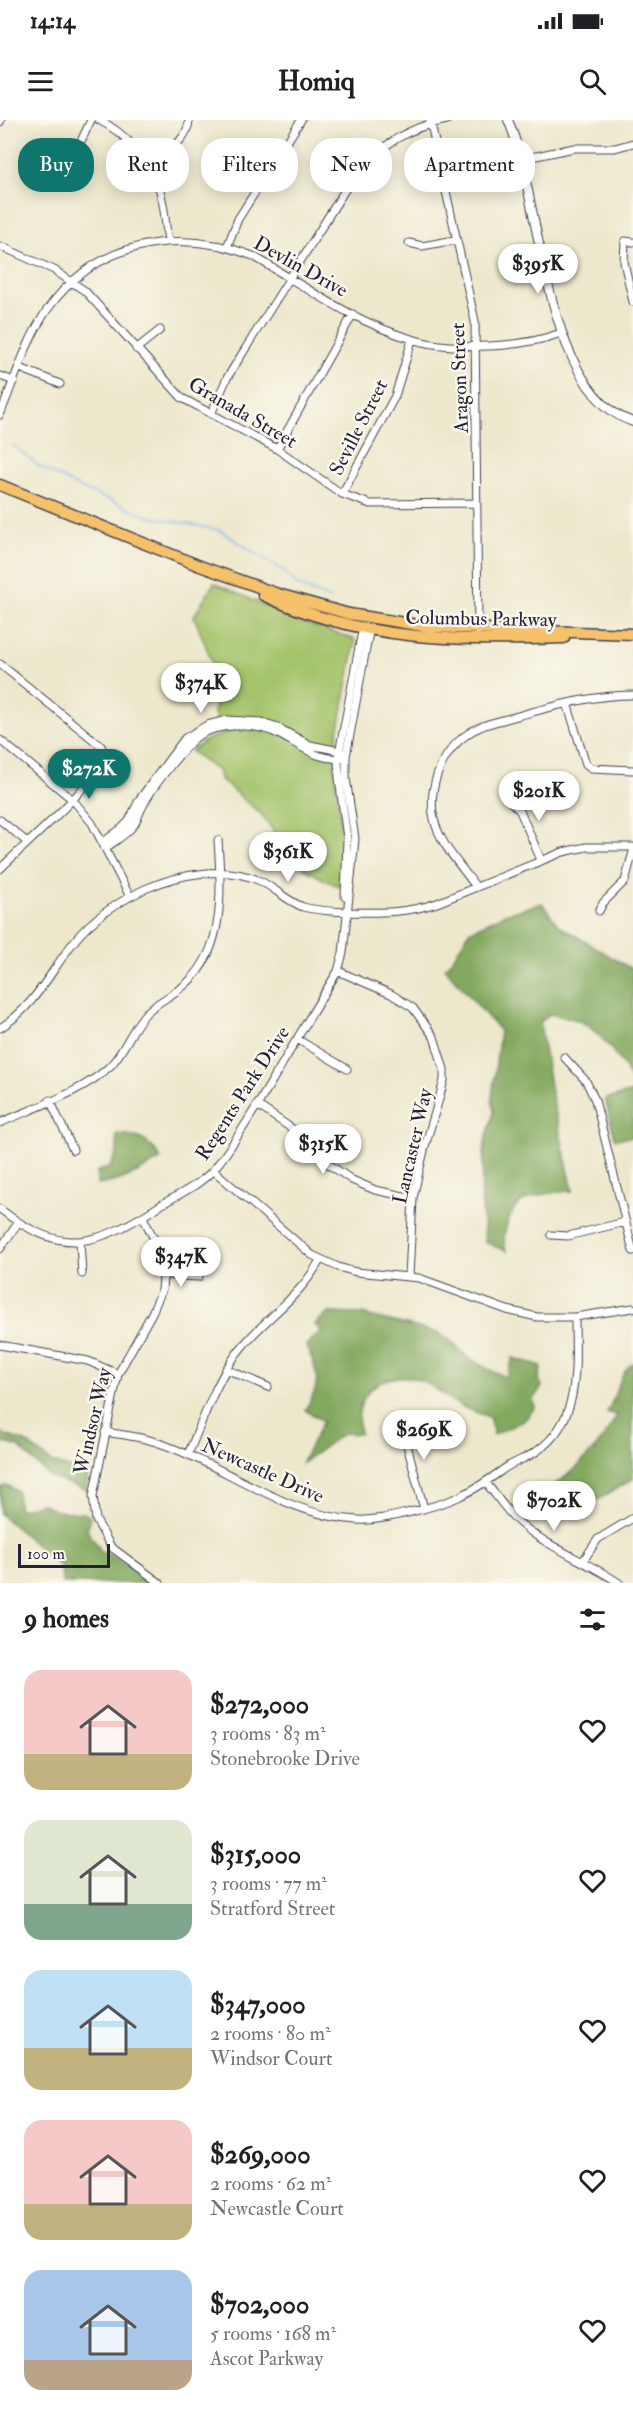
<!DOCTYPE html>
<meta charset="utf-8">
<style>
:root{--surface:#fff;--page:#f6f6f6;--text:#202124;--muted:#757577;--accent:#0f766e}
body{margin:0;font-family:"IM FELL Double Pica",serif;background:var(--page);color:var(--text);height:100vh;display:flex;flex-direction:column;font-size:22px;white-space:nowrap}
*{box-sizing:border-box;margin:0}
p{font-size:20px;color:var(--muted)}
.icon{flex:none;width:33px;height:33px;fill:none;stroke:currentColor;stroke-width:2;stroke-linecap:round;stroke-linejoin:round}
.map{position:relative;height:1463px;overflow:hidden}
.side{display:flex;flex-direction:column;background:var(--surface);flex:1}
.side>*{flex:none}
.hud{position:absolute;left:18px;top:18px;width:597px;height:54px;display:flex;gap:12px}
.scale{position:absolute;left:18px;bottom:15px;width:92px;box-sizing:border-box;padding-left:6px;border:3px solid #22223b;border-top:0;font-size:16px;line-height:21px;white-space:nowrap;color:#22223b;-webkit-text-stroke:4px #fbf7ec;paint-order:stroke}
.price{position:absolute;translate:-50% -51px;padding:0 14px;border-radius:21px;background:#fff;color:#222;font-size:20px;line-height:39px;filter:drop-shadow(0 2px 3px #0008)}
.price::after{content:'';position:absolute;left:50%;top:36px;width:18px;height:14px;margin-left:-9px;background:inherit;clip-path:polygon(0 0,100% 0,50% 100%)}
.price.selected{background:var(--accent);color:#fff}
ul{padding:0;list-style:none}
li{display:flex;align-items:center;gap:18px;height:150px;padding:0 24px}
li span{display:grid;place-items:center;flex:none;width:168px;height:120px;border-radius:18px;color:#555}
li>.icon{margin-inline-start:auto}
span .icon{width:72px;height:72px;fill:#fffc;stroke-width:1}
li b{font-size:26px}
h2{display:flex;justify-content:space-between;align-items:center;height:72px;padding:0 24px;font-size:26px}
.pill{padding:0 21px;border-radius:24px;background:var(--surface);box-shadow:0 3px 15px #0003;font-size:21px;line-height:54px}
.pill.selected{background:var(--accent);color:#fff}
.status{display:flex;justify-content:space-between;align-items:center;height:42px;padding:0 30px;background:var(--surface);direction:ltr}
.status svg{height:16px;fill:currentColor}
header{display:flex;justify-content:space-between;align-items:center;height:78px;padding:0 24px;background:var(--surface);font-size:27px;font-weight:700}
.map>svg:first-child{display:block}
.green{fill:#a4c36b;stroke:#637253;stroke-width:1.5}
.forest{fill:#83a95f;stroke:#52664d;stroke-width:1.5}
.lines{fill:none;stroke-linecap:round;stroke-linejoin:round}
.stream{stroke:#7fb0ea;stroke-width:1.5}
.minor-casing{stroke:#404051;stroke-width:9}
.tertiary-casing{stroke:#404051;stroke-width:10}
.primary-casing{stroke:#404051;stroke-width:13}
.minor{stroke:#fff;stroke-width:7}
.tertiary{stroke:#fff;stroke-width:8}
.primary{stroke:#f5c16b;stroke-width:10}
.labels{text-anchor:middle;stroke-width:5;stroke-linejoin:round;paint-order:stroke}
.street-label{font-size:20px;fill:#22223b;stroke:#fbf7ec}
</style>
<div class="status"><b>14:14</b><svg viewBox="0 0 49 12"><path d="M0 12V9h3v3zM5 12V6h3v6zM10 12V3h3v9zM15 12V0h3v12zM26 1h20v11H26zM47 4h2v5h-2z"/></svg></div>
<header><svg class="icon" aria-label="menu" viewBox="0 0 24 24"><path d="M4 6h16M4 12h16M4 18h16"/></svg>Homiq<svg class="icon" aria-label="search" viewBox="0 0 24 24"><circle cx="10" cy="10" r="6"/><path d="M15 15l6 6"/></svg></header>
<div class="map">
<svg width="633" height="1463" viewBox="0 0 633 1463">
<rect width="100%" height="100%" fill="#fbf7ec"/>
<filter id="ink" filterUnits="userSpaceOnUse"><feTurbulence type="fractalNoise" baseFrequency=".0167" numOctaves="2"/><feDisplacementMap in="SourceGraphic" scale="12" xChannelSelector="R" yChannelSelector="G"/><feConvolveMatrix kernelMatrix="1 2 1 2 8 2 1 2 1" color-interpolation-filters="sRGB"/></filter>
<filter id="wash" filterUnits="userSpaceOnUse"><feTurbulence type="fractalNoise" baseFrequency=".008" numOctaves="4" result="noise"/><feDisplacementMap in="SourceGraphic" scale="24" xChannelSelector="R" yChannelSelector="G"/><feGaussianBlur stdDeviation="1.35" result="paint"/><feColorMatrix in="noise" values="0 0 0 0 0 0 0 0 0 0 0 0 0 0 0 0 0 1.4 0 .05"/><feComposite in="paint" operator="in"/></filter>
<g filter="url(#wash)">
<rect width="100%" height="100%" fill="#ede8cc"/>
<path class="green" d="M 214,463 L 303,503 L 354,519 L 355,523 L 337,618 L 335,647 L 343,721 L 339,766 C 308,753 294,743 270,719 L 275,713 L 263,696 L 220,659 L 219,652 L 191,631 L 209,618 L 223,615 L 214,593 L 218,557 L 194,496 Z"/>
<path class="forest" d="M 542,783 L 558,805 L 633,850 L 633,967 C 627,945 598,908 577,900 C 568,897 558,896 549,894 L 540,903 L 551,972 L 573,1071 C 556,1072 540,1073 525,1080 C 510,1087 500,1116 506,1131 L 485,1122 L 481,1076 L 485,1022 L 494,992 L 492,978 L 500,911 L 445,848 L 456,834 L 469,811 L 505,794 Z
M 633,972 L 633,1017 L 615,1019 L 605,979 Z
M 116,1014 C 137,1015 151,1020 161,1039 C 140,1052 122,1062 97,1065 L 97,1051 L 110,1048 L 117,1031 Z
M 328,1193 L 361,1194 L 439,1213 C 451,1219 458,1229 468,1237 C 481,1246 493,1252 507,1257 L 513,1238 L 542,1246 L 539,1259 L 542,1267 L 533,1279 L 535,1287 L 525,1300 L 494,1315 L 489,1297 C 481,1294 471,1291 463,1287 C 437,1274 426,1252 393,1258 C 383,1260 376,1263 369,1271 C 358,1284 357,1297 360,1314 L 344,1313 L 301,1344 L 323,1301 L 305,1290 C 323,1262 318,1253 306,1225 L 321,1211 L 315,1204 Z
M 633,1243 L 633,1359 L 595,1381 L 576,1397 L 557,1389 L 547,1379 L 548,1370 C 577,1349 601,1327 617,1295 L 607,1292 C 616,1278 619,1252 633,1243 Z
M 0,1313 L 25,1322 L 53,1343 L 88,1354 L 86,1370 L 50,1357 L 19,1327 L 0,1322 Z
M 6,1365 L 17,1371 L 19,1390 L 42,1383 L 56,1391 L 84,1393 L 91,1397 L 87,1410 L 101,1431 L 133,1448 L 154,1463 L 63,1463 L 60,1446 L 0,1394 L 0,1368 Z"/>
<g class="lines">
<path class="stream" d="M 13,325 L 37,345 L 78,367 L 147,396 L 219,410 L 284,451 L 297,465 L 331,479"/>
</g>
</g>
<g filter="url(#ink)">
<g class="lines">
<g class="minor-casing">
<path id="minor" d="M 99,0 C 125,13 148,38 158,65 C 165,83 165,103 168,121
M 430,0 L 475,201 L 478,511
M 0,2 L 1,0
M 522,39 L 574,28 L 615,28 L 633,23
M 148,46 C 163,34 188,22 189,0
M 65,55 L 91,0
M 633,122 L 625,121 L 624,142 L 633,182
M 409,123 L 422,126 L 455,120
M 0,126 L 54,150 L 85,171 L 182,278 L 277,329 L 342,374 L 370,384 L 477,383
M 227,127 L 238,99 L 301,0
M 136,229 L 160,210
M 20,248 L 60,264
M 0,256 L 14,261
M 211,294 L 227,258 L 355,54 C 382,25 408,7 447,0
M 0,295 C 14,261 26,221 47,190 C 96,121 177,107 253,136 C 303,165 355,203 412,219 C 436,227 463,227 489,226 C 515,225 537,222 561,213
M 277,329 L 353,194
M 342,374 L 395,276 L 412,220
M 0,544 L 101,626 L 105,634 C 103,658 21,728 0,749
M 567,583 L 586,644 L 591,648 L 633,650
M 0,620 L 73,680 L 92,703 L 130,777
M 510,681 L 520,691 L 541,740
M 0,700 L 27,722
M 103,722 L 122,708 L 129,701 L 139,680 L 185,618 L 207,605 L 228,600 L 261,602 L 275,606 L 310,625 L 340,631 L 346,636
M 106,728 C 115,721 126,715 134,705 C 138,698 140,691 144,684 C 151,669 185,625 198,616 C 219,603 251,603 274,612 C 295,621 322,646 346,636
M 476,767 C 463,748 444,729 436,706 C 425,673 440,632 469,613 C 484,603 504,600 521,595 C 558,585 594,575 633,575
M 345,777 L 347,718 L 339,658 L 338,639 L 363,506
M 599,791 L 603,783 L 625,761 L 633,732
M 338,851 L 391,874 L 413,888 L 434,917 L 444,949 L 444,960 L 439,979 L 425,1026 L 413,1078 L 409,1156
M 0,908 C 35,887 51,850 76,819 C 94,797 120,781 145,769 C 179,754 226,745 260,761 C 275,768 287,781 303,787 C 318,791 332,791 348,792 C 380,793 407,793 437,783 L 563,732 L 586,727 L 633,727
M 297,919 L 347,949
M 564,937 L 586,961 L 595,980 L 633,1131
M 50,980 L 73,1030
M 257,985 L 297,1012 L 330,1045 L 352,1060 L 375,1070 L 413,1078
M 0,1003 C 35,987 82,973 110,946 C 125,931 131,909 146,893 C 158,881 174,875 187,863 C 226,828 221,768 218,720
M 213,1050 L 312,1135 L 338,1147 L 356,1152 L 419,1158 L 507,1190 L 537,1197 L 575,1197 L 633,1188
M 0,1089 C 65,1139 97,1125 161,1085 C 179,1074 200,1065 214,1049 C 232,1028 245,1004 260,981 C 286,938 311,894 338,851 L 343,833 L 355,719 L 346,658 L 346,636 L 370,507
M 143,1097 L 161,1133 L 164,1145 L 162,1170 L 152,1193 L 118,1254 L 93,1376 L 96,1400 L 111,1427 L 160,1463
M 551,1115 L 568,1116 L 625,1102
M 80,1122 L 82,1154
M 0,1129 L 18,1103
M 164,1155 L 199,1157
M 0,1225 L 88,1241 L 118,1254
M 226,1249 L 268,1267
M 400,1299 L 424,1389
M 105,1312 C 123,1315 142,1317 159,1323 C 225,1345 285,1396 357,1400 C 375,1401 394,1396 411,1392 C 452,1382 468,1375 501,1351 C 512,1342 526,1339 537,1331 C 582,1300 575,1245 575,1197
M 188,1334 C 201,1305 215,1264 233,1239 C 258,1202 299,1180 320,1140
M 486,1363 C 497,1376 508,1394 522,1405 C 551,1429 588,1442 619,1463
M 583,1441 L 598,1419 L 633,1398"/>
</g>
<g class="tertiary-casing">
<path id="tertiary" d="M 508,0 C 542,77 542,272 633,302"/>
</g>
<g class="primary-casing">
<path id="primary" d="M 0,365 L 200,446 L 278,474 L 349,494 L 429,507 L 633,514
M 263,475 C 361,521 458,522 564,518"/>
</g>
<use href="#minor" class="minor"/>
<use href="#tertiary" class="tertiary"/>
<use href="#primary" class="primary"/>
</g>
</g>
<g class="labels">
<g class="street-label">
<text transform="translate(301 146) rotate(29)" y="7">Devlin Drive</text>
<text transform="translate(459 258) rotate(-92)" y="7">Aragon Street</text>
<text transform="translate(243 292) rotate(30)" y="7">Granada Street</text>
<text transform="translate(358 307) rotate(-63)" y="7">Seville Street</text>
<text transform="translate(481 498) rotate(1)" y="7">Columbus Parkway</text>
<text transform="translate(242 973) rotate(-57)" y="7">Regents Park Drive</text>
<text transform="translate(412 1026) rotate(-77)" y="7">Lancaster Way</text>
<text transform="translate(92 1301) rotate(-77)" y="7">Windsor Way</text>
<text transform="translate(263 1350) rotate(24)" y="7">Newcastle Drive</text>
</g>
</g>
</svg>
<div class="scale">100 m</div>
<b class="price" style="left:538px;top:175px">$395K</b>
<b class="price" style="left:201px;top:594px">$374K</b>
<b class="price selected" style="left:89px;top:680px">$272K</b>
<b class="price" style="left:539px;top:702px">$201K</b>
<b class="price" style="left:288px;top:763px">$361K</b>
<b class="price" style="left:323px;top:1055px">$315K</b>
<b class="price" style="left:181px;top:1168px">$347K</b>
<b class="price" style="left:424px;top:1341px">$269K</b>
<b class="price" style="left:554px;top:1412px">$702K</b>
<div class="hud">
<a class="pill selected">Buy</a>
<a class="pill">Rent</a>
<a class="pill">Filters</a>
<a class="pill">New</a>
<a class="pill">Apartment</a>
</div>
</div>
<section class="side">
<h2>9 homes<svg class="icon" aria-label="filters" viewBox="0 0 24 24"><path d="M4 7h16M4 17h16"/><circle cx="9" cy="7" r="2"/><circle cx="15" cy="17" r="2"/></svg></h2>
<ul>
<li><span style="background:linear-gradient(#f6c9c9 70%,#c2b280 0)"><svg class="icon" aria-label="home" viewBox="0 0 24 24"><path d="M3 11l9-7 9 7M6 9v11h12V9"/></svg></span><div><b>$272,000</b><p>3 rooms · 83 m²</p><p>Stonebrooke Drive</p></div><svg class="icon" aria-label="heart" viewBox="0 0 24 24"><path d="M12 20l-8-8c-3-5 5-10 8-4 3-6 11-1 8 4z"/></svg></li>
<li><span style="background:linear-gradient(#dfe7d0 70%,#7fa58c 0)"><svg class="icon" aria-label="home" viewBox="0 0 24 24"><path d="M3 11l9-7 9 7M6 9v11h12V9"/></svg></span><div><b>$315,000</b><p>3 rooms · 77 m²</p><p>Stratford Street</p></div><svg class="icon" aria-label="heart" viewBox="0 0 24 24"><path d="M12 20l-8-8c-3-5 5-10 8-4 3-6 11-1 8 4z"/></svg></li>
<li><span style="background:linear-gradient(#bfe0f5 65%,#c2b280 0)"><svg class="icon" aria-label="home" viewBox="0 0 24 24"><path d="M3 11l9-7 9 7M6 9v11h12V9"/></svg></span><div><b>$347,000</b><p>2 rooms · 80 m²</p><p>Windsor Court</p></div><svg class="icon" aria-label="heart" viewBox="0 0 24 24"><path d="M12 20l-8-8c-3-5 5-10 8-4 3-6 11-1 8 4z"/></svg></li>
<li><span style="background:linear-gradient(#f6c9c9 70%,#c2b280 0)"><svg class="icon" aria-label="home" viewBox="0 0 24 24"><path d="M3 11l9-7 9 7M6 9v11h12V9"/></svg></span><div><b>$269,000</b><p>2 rooms · 62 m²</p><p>Newcastle Court</p></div><svg class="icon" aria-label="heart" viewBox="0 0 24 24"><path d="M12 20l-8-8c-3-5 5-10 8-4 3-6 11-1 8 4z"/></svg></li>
<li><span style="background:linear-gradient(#a9c7e8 75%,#b9a48a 0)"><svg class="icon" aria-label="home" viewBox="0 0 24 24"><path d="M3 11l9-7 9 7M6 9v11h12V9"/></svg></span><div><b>$702,000</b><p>5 rooms · 168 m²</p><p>Ascot Parkway</p></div><svg class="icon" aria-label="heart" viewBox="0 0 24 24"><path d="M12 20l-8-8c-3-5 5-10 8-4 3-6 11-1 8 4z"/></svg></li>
</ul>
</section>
